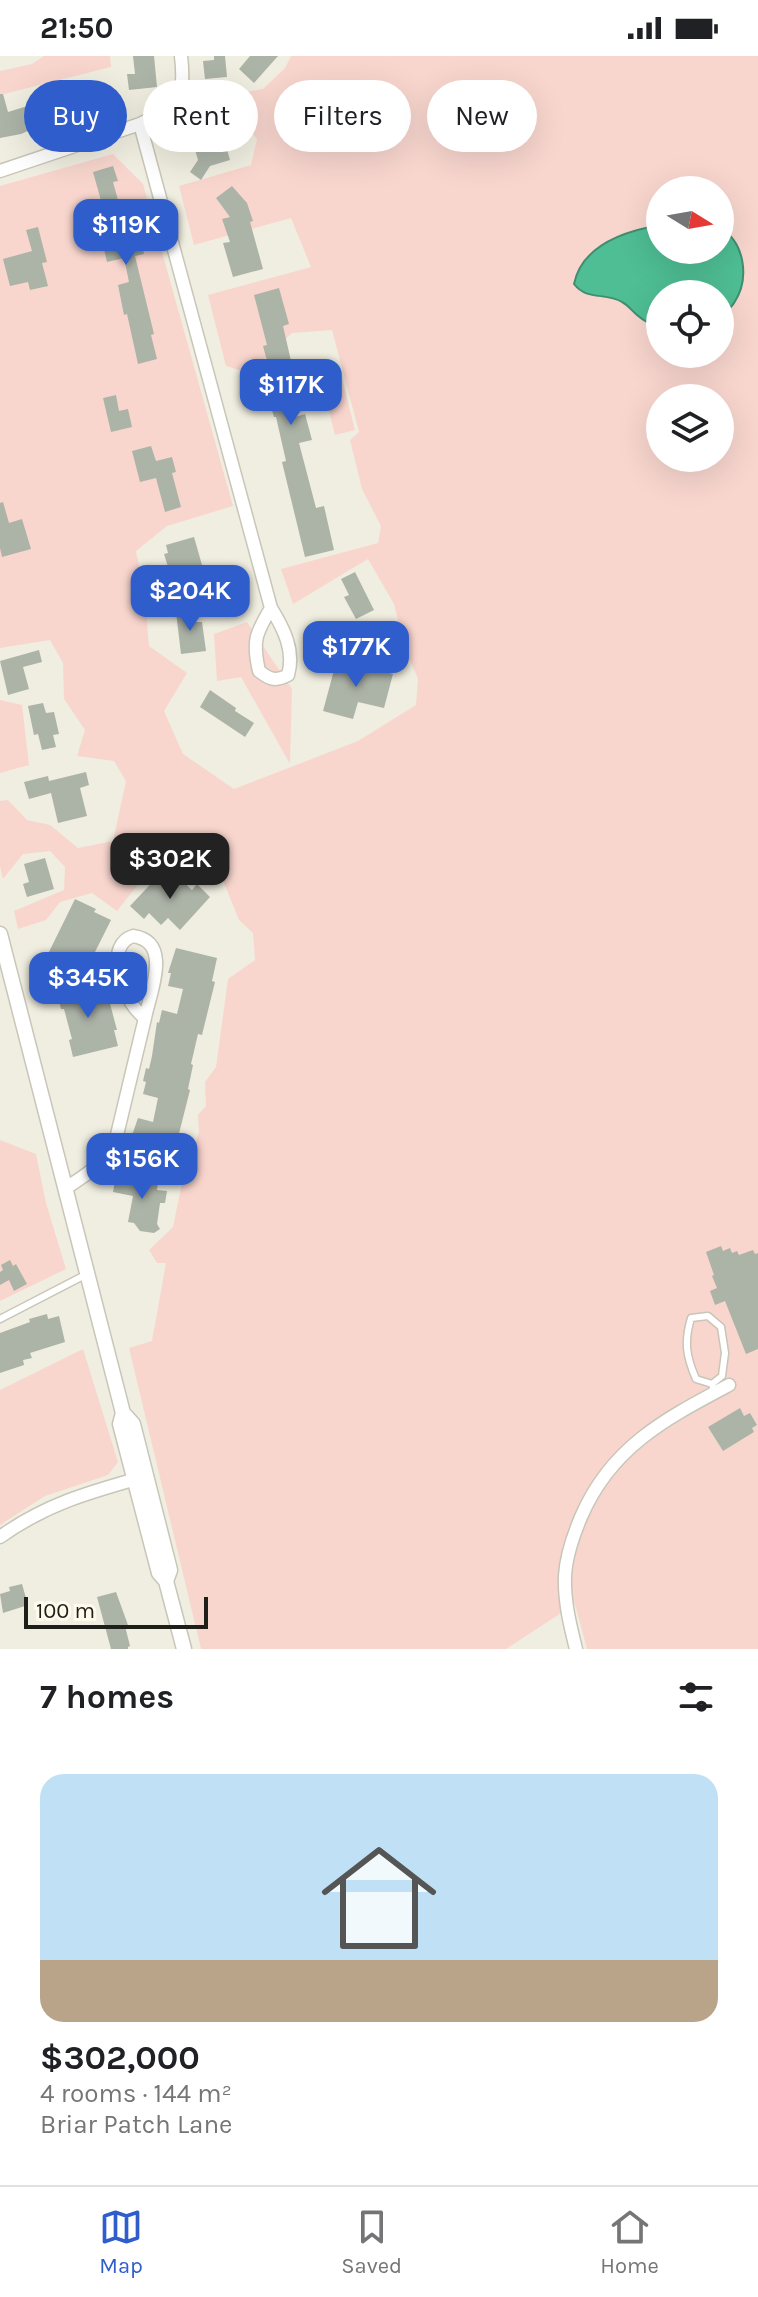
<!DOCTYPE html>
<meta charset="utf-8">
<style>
:root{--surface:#fff;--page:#f6f6f6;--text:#202124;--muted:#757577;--line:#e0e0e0;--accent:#2f5dcc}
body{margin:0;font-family:Karla,sans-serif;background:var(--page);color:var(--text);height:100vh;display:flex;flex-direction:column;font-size:30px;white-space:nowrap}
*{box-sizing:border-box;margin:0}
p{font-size:26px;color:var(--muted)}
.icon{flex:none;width:44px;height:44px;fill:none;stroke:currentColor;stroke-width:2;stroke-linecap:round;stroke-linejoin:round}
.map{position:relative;height:1593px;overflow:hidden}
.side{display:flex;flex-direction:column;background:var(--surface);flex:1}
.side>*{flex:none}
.guide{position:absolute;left:24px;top:24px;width:710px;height:72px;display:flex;gap:16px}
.needle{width:52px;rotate:101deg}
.tools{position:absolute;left:646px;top:120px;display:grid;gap:16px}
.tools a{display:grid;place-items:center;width:88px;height:88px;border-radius:50%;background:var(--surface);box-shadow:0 8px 32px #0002;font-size:40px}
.scale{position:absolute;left:24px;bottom:20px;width:184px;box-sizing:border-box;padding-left:8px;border:4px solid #1f1f1a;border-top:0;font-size:22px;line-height:28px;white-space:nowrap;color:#1f1f1a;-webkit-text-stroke:6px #fefbed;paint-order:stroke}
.price{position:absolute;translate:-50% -68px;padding:0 18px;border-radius:16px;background:var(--accent);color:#fff;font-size:26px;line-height:52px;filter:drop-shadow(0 2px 4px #0008)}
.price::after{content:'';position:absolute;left:50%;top:48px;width:24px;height:18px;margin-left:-12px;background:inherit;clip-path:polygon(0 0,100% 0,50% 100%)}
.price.current{background:#222;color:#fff}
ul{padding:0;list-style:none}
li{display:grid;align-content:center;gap:16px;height:424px;padding:0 40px}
li span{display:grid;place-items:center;height:248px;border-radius:24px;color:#555}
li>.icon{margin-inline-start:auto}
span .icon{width:144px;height:144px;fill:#fffc;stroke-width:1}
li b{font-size:34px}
h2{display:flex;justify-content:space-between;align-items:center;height:96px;padding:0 40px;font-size:34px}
.pill{padding:0 28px;border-radius:36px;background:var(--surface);box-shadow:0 8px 32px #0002;font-size:28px;line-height:72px}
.pill.current{background:var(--accent);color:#fff}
.status{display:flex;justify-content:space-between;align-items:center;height:56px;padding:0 40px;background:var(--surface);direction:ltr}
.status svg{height:22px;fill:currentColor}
.tabs{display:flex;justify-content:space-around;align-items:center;height:112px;border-top:2px solid var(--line);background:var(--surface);font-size:22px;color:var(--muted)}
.tabs a{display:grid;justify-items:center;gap:4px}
.tabs .current{color:var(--accent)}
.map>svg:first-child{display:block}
.green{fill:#f8d6ce;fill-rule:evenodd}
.water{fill:#4fbe94;stroke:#418e6f;stroke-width:2}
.building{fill:#acb3a7}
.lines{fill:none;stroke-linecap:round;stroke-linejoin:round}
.service-casing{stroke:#c8c6b8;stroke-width:9}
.minor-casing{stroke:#c8c6b8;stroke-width:15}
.tertiary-casing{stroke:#c8c6b8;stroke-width:17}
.service{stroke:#fff;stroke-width:6}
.minor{stroke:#fff;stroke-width:12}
.tertiary{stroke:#fff;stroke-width:14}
</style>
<div class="status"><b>21:50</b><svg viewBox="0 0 49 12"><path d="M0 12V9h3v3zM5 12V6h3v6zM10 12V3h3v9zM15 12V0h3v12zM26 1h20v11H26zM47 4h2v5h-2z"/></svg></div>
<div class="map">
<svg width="758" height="1593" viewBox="0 0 758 1593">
<rect width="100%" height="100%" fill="#f0eee0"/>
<path class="green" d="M 44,0 L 110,0 L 111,11 L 0,39 L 0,15 L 32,8 Z
M 291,0 L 758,0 L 758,1593 L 587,1593 L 575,1548 L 506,1593 L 201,1593 L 129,1292 L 152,1285 L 166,1207 L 157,1207 L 149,1194 L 173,1171 L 182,1127 L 199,1076 L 198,1059 L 206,1050 L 205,1026 L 216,1011 L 228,923 L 255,904 L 253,877 L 239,864 L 220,817 L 193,788 L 155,807 L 117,855 L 92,837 L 60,846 L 46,864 L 18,873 L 14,855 L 64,834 L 65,811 L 50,795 L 23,798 L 3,823 L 0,810 L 0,745 L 8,744 L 27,764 L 50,769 L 78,792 L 113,785 L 126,725 L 114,705 L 77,700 L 85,674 L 64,643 L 63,607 L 50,584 L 0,592 L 0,130 L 113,98 L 143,128 L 233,450 L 167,470 L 136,495 L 145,540 L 149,590 L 187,617 L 164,655 L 183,698 L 234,733 L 358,685 L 416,649 L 418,623 L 405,593 L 394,548 L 368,503 L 293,548 L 281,513 L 378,487 L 381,470 L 362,433 L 350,384 L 359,376 L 332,274 L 292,277 L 249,317 L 226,310 L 208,239 L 311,211 L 291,162 L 194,189 L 179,130 L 251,109 L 257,83 L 238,58 L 243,54 L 232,58 L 168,70 L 198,44 L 263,33 L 285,12 ZM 660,134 L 720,134 L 720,194 L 660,194 ZM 660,238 L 720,238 L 720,298 L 660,298 ZM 660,342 L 720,342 L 720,402 L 660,402 Z
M 342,323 L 355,374 L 335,379 L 322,328 Z
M 247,566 L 292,633 L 290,708 L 241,621 L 217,625 L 214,578 Z
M 0,644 L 22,649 L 29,709 L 0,717 Z
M 0,1084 L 36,1098 L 46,1147 L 66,1213 L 0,1245 Z
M 83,1293 L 118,1406 L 108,1419 L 45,1440 L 0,1469 L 0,1334 Z"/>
<path class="water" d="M 660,169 L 660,194 L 720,194 L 720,172 C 745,186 750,223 734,247 C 731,252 724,257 720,261 L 720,238 L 660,238 L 660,272 C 651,269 644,265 637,259 C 632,255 628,249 622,246 C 605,236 587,245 574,228 C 582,189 625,175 660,169 Z"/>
<path class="building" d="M 133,0 L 154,0 L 157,31 L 129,34 L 127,18 L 135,18 Z
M 214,0 L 225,0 L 227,21 L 205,23 L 203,5 L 214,4 Z
M 250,0 L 278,0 L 254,27 L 239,13 Z
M 100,25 L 103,31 L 106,29 L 111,43 L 67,62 L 66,58 L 36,69 L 37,71 L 21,78 L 0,82 L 0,38 L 3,38 L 8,56 L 50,43 L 57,38 L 56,36 L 69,31 L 71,36 Z
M 227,69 L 230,81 L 224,83 L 230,104 L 210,110 L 201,124 L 190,116 L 198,104 L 191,80 Z
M 113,110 L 118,125 L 113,126 L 130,187 L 141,184 L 144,198 L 135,200 L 154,278 L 151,279 L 157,303 L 138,308 L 127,258 L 124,259 L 118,229 L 129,226 L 124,202 L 107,206 L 104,193 L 108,192 L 103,167 L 107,166 L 93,116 Z
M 232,130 L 247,147 L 253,165 L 250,166 L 263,213 L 233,221 L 223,187 L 230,186 L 222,163 L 230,161 L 216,142 Z
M 38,171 L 47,206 L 42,207 L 48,230 L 30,234 L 28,226 L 10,230 L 3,203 L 32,195 L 26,174 Z
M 279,232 L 289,268 L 283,270 L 297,331 L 284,334 L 292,362 L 305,358 L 312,384 L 299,387 L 316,452 L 324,450 L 334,494 L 305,501 L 282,406 L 286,405 L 276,361 L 274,361 L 271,351 L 275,350 L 268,324 L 272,323 L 263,290 L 267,289 L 254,239 Z
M 116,339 L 119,355 L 128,353 L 132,371 L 111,376 L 103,342 Z
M 151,390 L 156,405 L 172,401 L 176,416 L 172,417 L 181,451 L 165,456 L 156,422 L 140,426 L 132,395 Z
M 3,446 L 9,467 L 22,463 L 31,493 L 2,501 L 0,492 L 0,447 Z
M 194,481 L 204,516 L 217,512 L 220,524 L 176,536 L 164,498 L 168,497 L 166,489 Z
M 355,516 L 374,554 L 356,563 L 344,541 L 349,539 L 341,523 Z
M 194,554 L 195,566 L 202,566 L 206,595 L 181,598 L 176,556 Z
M 39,594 L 42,606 L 23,611 L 29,633 L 8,639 L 0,605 Z
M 337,603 L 393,618 L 384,652 L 358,646 L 353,663 L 323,655 Z
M 210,634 L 236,652 L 235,655 L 254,667 L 245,681 L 200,651 Z
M 43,647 L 46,657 L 54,656 L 59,678 L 53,679 L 56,691 L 42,694 L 38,678 L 34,679 L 28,650 Z
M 86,716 L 89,729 L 80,732 L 87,760 L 58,767 L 51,737 L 29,743 L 24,726 L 48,720 L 49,725 Z
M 45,802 L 54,833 L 27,841 L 23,828 L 29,826 L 24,808 Z
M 161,817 L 174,828 L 179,822 L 192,834 L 197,828 L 210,841 L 180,874 L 168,862 L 161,869 L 149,857 L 144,863 L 130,850 Z
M 75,843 L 96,853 L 94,856 L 111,864 L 85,916 L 47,900 Z
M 176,892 L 217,902 L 212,925 L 215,926 L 202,979 L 198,978 L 191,1008 L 193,1009 L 188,1033 L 190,1034 L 171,1109 L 129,1099 L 132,1089 L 129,1088 L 138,1062 L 153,1066 L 158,1042 L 143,1038 L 146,1026 L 143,1025 L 146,1012 L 149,1013 L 152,1000 L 157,966 L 159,967 L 162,954 L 177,958 L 183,933 L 168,930 L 171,917 L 168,917 Z
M 79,929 L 76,936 L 102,929 L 106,945 L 109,944 L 117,974 L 114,974 L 118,990 L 73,1001 L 69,984 L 72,983 L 64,953 L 61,953 L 57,935 Z
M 116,1119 L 158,1126 L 157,1134 L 167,1135 L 165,1147 L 160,1147 L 157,1168 L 160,1173 L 154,1177 L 140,1175 L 134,1167 L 128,1166 L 133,1140 L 113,1136 Z
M 721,1190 L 723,1195 L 730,1192 L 732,1197 L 737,1195 L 739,1199 L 753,1194 L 755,1198 L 758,1197 L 758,1293 L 746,1298 L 725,1245 L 715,1249 L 710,1235 L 717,1232 L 712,1220 L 714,1219 L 706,1196 Z
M 10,1204 L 13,1210 L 16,1208 L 27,1228 L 14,1235 L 9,1224 L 0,1229 L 0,1216 L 3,1214 L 1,1209 Z
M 47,1258 L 48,1263 L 59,1260 L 65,1286 L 30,1297 L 32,1302 L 23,1304 L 24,1309 L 0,1317 L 0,1277 L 30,1266 L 29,1263 Z
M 740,1352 L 744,1360 L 750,1357 L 757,1369 L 752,1372 L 754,1376 L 723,1395 L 708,1371 Z
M 22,1528 L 28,1549 L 3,1557 L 0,1538 L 10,1535 L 9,1531 Z
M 116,1536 L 128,1569 L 125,1570 L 130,1590 L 128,1591 L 128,1593 L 111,1593 L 97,1541 Z"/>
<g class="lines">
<g class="service-casing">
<path id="service" d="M 0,1263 L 87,1218
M 712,1328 L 722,1320 L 725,1297 L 721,1271 L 708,1260 L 691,1262 C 684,1286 686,1300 696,1323 L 712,1328 L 714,1335"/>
</g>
<g class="minor-casing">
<path id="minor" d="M 140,68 L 271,552 C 284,573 295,595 288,619 C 275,626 269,623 259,615 C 252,585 256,577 271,552
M 0,115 L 140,68 C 177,50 186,43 181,0
M 133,880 C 173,886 150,936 145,962 C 140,958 135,953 132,948 C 120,931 106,889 133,880 Z
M 66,1132 C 89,1117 104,1108 116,1083 L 145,962
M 0,1481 C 46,1448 90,1436 143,1421
M 576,1593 C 570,1569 564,1545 565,1520 C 566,1500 573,1480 581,1461 C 611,1391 665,1363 729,1329"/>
</g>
<g class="tertiary-casing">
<path id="tertiary" d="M 0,878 L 123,1357 L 133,1368 L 170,1514 L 166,1525
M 123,1357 L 120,1368 L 159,1517 L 166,1525 L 184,1593"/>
</g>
<use href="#service" class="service"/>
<use href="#minor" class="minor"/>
<use href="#tertiary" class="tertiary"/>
</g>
</svg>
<div class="tools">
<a><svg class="needle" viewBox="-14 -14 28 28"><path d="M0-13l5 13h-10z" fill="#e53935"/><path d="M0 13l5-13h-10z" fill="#757577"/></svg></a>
<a><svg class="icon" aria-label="locate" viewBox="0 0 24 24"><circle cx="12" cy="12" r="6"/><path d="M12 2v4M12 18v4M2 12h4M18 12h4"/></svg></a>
<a><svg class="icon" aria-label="layers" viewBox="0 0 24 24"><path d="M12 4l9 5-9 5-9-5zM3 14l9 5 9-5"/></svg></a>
</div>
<div class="scale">100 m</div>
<b class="price" style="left:126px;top:211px">$119K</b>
<b class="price" style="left:291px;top:371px">$117K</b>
<b class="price" style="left:190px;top:577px">$204K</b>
<b class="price" style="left:356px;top:633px">$177K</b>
<b class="price current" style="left:170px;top:845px">$302K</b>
<b class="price" style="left:88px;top:964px">$345K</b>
<b class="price" style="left:142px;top:1145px">$156K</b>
<div class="guide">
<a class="pill current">Buy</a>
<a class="pill">Rent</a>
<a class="pill">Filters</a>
<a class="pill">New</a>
</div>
</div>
<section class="side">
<h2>7 homes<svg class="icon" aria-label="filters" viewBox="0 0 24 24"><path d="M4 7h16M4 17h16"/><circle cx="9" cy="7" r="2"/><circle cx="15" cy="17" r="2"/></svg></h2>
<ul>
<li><span style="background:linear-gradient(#bfe0f5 75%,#b9a48a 0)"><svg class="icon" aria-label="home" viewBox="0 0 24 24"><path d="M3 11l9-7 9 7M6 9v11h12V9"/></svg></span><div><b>$302,000</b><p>4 rooms · 144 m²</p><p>Briar Patch Lane</p></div></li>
</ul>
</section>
<nav class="tabs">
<a class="current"><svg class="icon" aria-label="map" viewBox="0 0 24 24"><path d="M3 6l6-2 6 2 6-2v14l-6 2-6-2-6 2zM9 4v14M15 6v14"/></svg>Map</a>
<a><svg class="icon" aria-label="saved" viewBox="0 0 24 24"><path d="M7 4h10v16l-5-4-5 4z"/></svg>Saved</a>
<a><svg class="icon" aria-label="home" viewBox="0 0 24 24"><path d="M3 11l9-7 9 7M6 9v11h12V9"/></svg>Home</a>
</nav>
